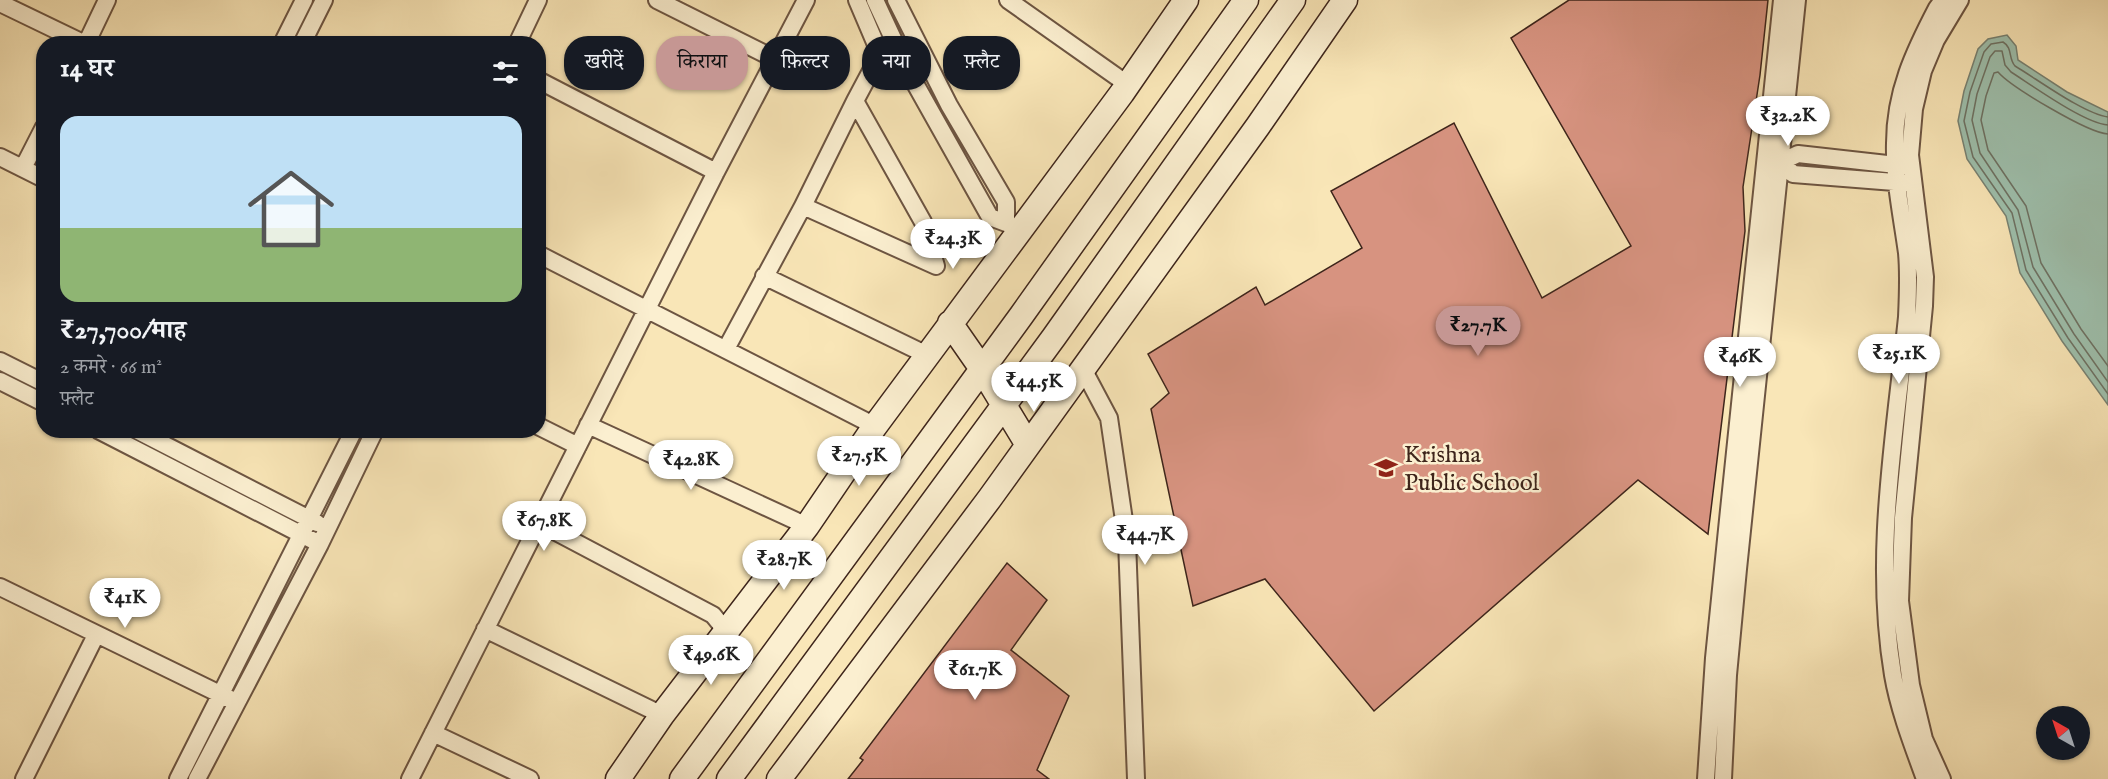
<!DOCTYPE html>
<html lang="hi">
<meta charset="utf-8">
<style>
:root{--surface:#171b24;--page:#20242c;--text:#f1f3f6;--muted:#9ea1a6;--line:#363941;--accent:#c59692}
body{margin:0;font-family:"IM FELL English","Noto Serif Devanagari",serif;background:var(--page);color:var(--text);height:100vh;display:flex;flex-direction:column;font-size:22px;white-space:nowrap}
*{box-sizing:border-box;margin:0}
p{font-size:20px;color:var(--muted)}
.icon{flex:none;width:33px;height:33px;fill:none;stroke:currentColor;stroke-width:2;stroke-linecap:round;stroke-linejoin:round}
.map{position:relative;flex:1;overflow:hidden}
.panel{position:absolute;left:36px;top:36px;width:510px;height:402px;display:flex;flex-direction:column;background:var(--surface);border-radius:24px;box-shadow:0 2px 4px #0004}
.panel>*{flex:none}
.banner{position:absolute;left:564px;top:36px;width:570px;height:54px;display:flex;gap:12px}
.needle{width:39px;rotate:321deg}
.controls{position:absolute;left:2036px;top:706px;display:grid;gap:12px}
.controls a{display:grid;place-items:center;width:54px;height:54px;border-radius:50%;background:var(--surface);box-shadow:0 2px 4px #0004;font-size:30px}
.price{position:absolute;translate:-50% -51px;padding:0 14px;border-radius:21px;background:#fff;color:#222;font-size:20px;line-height:39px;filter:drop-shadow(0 2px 3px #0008)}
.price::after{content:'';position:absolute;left:50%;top:36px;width:18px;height:14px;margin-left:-9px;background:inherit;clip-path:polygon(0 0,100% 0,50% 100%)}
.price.selected{background:var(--accent);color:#111}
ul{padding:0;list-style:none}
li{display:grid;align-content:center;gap:12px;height:318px;padding:0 24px}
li+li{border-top:2px solid var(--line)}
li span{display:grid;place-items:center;height:186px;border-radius:18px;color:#555}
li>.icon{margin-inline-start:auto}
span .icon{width:108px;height:108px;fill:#fffc;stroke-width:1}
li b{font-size:26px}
h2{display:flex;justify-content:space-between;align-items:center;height:72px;padding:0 24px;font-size:26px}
.tag{padding:0 21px;border-radius:24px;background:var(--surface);box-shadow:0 2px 4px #0004;font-size:21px;line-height:54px}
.tag.selected{background:var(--accent);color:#111}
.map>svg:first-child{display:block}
.water{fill:#9ec0ad;stroke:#788273;stroke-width:1.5}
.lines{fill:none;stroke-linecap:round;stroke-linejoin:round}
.shore{stroke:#6e7264;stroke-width:1.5}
.building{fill:#d79380;stroke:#3e251b;stroke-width:1.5}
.street-casing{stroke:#6d5542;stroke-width:20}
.secondary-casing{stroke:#3e251b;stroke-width:27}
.street{stroke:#fbefd0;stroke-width:16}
.secondary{stroke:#fbefd0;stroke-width:24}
.labels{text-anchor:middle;stroke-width:5;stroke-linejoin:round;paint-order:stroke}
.poi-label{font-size:24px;fill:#3e251b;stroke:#fbefd0;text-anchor:start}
</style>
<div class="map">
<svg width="2108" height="779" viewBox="0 0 2108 779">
<rect width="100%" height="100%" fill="#f9e6b7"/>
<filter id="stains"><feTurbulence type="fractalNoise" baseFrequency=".00333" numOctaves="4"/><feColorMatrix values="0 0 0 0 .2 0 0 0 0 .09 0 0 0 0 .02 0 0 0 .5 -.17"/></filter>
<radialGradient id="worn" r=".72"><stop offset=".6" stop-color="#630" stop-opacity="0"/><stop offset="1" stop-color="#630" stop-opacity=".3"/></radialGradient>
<path class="water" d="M 2007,35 L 2016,46 L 2018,60 L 2067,92 L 2108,112 L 2108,405 L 2062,341 L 2020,273 L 2006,216 L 1967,159 L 1958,121 L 1964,91 L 1978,49 L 1988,39 Z"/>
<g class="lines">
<path class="shore" d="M 2108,117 C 2084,114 2037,79 2015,66 C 2008,58 2013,48 2003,42 L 1991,44 L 1984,52 L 1970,92 L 1964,121 L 1973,157 L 2012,213 L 2026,270 L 2068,338 L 2108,394
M 2108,125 C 2084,123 2033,86 2011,72 L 2005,65 L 2002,51 L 1995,51 L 1990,57 L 1977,94 L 1972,120 L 1980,153 L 2018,210 L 2033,267 L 2074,334 L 2108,382
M 2108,134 C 2088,133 2011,87 1998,72 L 1994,73 L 1986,96 L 1981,120 L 1988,150 L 2026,206 L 2041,263 L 2081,329 L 2108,366"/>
</g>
<path class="building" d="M 1569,0 L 1768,0 L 1760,75 L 1743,187 L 1745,231 L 1708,534 L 1638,480 L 1374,711 L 1265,579 L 1193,606 L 1151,409 L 1169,393 L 1148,354 L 1256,287 L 1265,305 L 1362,248 L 1331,191 L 1454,123 L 1542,298 L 1631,246 L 1511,38 Z
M 1007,563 L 1047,600 L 1011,650 L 1069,696 L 1037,770 L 1049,779 L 848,779 L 863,760 L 860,758 Z"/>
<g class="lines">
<g class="street-casing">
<path id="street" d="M 657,0 L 775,59
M 875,0 L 908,71 L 990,217 L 1006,223 L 1006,202 L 949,105 L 896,0
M 1008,0 L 1127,84
M 0,3 L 85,44
M 86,44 L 107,0
M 282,44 L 304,0
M 302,44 L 324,0
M 517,44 L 538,0
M 538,80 L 716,172
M 0,157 L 44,179
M 1776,162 L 1781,162 L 1793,174 L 1907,183
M 1781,162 L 1798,154 L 1905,166
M 23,168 L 44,127
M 803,206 L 855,101
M 538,254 L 875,426
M 764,276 L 927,355
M 726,349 L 803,206 L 936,266 L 923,222 L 855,101 L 880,54 L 857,0
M 0,361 L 44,383
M 1083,369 L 1109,418 L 1127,541 L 1136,779
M 0,381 L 44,403
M 588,425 L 807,526
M 538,426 L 578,446
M 98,430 L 320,544 L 375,430
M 136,430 L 317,523
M 539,523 L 713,615 L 726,631
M 0,587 L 230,699
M 485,629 L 662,715
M 433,733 L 530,779
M 24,779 L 96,635
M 178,779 L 354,430
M 197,779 L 320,544
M 410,779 L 716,172 L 806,0
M 1706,779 L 1714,658 L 1729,510 L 1782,0
M 1723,779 L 1728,675 L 1738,569 L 1797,0
M 1925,779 C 1913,746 1899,710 1893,675 C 1873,555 1895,436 1907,317 C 1908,295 1909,274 1907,253 C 1902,216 1894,180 1895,143 C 1895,92 1914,52 1937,8 L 1943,0
M 1942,779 L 1924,739 L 1911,685 L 1900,601 L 1903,518 L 1924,306 L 1925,277 L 1910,155 L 1914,109 L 1923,71 L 1936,40 L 1960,0"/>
</g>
<g class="secondary-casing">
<path id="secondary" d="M 950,323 L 982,369 L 1028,445
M 618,779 L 662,715 L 807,526 L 875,426 L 1122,93 L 1186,0
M 682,779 L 1021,316 L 1246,0
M 729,779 L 1054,337 L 1293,0
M 779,779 L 990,498 L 1258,126 L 1345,0"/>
</g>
<use href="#street" class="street"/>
<use href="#secondary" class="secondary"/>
</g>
<defs>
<g id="school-bare" transform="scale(1.8)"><path d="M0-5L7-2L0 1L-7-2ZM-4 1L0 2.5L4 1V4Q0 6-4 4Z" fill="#8f2418" stroke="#fbefd0" stroke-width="2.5" paint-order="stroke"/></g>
</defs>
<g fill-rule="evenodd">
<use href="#school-bare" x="1386" y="468"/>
</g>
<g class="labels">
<g class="poi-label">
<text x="1404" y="462">Krishna<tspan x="1404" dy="28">Public School</tspan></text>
</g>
</g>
<rect width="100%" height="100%" filter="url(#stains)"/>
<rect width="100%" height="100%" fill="url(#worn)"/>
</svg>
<div class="controls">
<a><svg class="needle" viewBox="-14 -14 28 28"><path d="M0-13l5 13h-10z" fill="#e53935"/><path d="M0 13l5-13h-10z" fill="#9ea1a6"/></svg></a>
</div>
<b class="price" style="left:1788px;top:147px">₹32.2K</b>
<b class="price" style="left:953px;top:270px">₹24.3K</b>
<b class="price selected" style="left:1478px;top:357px">₹27.7K</b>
<b class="price" style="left:1899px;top:385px">₹25.1K</b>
<b class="price" style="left:1740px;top:388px">₹46K</b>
<b class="price" style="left:1034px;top:413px">₹44.5K</b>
<b class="price" style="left:859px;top:487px">₹27.5K</b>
<b class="price" style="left:691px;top:491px">₹42.8K</b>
<b class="price" style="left:544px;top:552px">₹67.8K</b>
<b class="price" style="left:1145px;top:566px">₹44.7K</b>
<b class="price" style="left:784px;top:591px">₹28.7K</b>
<b class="price" style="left:125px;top:629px">₹41K</b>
<b class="price" style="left:711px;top:686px">₹49.6K</b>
<b class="price" style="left:975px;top:701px">₹61.7K</b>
<div class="banner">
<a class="tag">खरीदें</a>
<a class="tag selected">किराया</a>
<a class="tag">फ़िल्टर</a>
<a class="tag">नया</a>
<a class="tag">फ़्लैट</a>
</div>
<section class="panel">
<h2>14 घर<svg class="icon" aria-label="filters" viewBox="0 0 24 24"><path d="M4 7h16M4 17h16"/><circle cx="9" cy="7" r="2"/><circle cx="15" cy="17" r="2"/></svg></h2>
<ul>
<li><span style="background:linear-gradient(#bfe0f5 60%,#8fb573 0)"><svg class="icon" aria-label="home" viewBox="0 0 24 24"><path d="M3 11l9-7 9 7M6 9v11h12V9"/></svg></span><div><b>₹27,700/माह</b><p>2 कमरे · 66 m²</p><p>फ़्लैट</p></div></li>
</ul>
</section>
</div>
